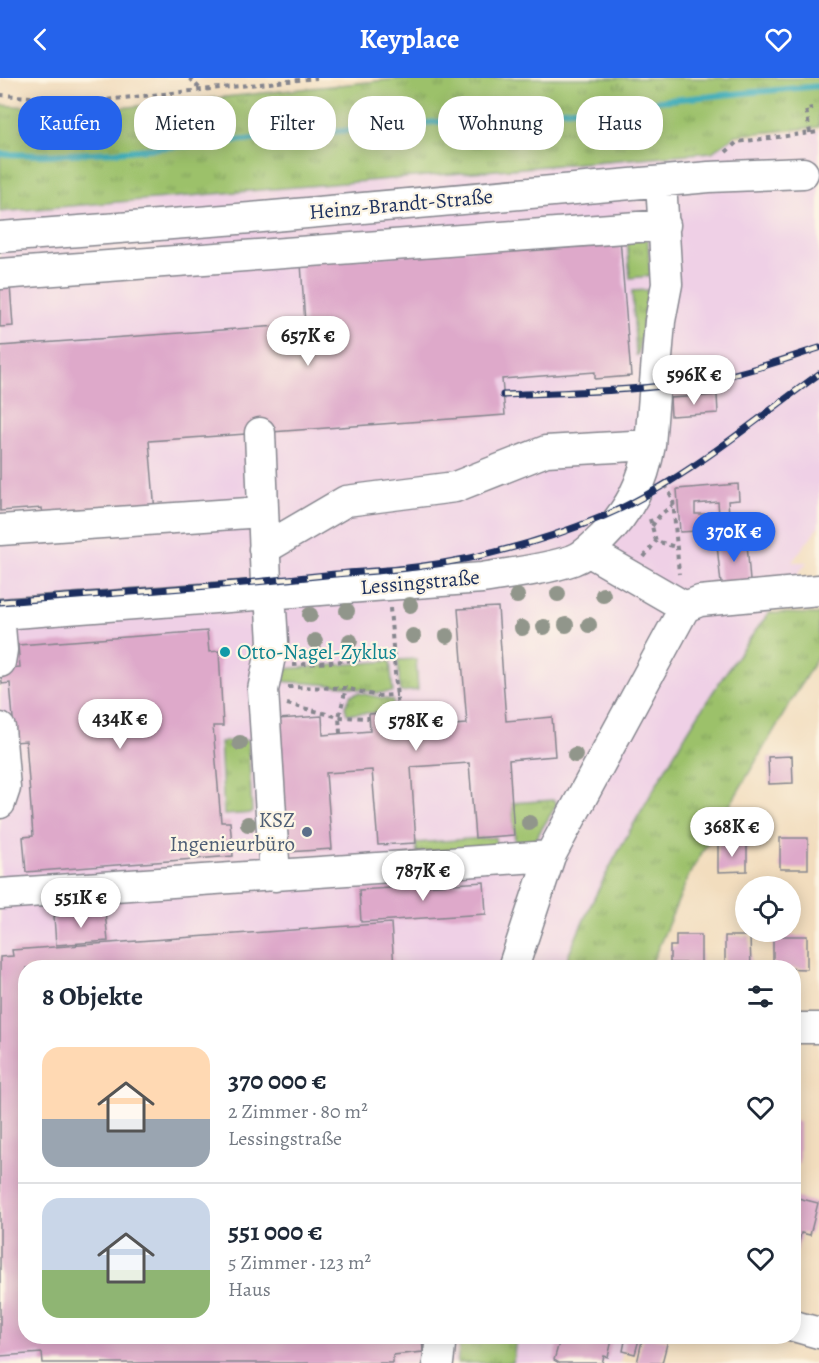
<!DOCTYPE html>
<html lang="de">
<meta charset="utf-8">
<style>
:root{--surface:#fff;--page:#f2f2f3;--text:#1f2937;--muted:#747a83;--line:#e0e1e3;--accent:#2563eb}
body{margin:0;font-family:Alegreya,serif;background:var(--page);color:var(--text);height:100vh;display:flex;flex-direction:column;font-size:22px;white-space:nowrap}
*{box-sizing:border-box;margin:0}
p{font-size:20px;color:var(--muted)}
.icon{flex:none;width:33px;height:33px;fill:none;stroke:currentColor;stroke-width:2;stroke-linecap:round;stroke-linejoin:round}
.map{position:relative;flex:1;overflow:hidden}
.panel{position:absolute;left:18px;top:882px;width:783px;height:384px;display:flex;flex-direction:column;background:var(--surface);border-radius:24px;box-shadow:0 3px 15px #0003}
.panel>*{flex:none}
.hud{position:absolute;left:18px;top:18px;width:783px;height:54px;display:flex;gap:12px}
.fabs{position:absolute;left:735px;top:798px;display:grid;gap:12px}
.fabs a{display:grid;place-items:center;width:66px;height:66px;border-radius:50%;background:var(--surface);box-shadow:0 3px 15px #0003;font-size:30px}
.price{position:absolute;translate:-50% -51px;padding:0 14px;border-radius:21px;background:#fff;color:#222;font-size:20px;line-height:39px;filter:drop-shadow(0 2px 3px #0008)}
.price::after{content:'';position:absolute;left:50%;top:36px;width:18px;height:14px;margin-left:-9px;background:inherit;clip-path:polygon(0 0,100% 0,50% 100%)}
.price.current{background:var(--accent);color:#fff}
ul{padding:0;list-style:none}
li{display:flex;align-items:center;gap:18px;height:150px;padding:0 24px}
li+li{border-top:2px solid var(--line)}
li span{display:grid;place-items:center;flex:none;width:168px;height:120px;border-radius:18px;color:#555}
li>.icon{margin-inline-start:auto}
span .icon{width:72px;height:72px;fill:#fffc;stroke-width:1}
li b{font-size:26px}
h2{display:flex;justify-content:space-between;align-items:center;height:72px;padding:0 24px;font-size:26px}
.chip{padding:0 21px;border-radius:24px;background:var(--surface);box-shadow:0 3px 15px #0003;font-size:21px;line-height:54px}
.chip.current{background:var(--accent);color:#fff}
header{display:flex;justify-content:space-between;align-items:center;height:78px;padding:0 24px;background:var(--accent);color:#fff;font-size:27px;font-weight:700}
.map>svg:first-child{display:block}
.built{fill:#efd0e6}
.grass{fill:url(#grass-tufts);stroke:#5c7864;stroke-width:1.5}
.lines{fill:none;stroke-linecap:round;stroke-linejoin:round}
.stream{stroke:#3cacb8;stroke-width:6}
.building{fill:#dea9ca}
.minor-casing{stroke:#86868e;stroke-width:33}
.path{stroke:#86868e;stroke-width:4;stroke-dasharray:4.5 4.5;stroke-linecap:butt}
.minor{stroke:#fff;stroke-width:30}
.rail-casing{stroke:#1b2f5e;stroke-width:7}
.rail{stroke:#fcf5e5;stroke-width:4.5;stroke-dasharray:14;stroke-linecap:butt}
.tree{fill:#91968b}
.culture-dot{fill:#0f9aa8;stroke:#fcf5e5;stroke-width:2}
.service-dot{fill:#5c6f8a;stroke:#fcf5e5;stroke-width:2}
.labels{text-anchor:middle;stroke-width:4.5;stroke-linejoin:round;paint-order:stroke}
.street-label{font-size:21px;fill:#1b2f5e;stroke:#fcf5e5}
.culture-label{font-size:21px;fill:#0d838f;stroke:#fcf5e5;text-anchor:start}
.service-label{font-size:21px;fill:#4e5e75;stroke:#fcf5e5;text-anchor:end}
</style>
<header><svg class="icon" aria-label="back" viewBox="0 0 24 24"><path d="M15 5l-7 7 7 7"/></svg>Keyplace<svg class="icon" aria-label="heart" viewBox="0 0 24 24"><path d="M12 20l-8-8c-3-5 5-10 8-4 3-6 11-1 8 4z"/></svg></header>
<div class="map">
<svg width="819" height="1285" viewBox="0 0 819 1285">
<defs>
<pattern id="grass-tufts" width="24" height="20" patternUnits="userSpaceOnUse" patternTransform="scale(1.5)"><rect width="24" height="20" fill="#9cc16b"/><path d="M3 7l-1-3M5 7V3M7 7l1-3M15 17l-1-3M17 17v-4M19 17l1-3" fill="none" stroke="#7e9d5b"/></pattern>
</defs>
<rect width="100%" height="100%" fill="#fcf5e5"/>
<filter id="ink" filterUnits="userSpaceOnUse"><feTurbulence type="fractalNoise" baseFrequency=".0167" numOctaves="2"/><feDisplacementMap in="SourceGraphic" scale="12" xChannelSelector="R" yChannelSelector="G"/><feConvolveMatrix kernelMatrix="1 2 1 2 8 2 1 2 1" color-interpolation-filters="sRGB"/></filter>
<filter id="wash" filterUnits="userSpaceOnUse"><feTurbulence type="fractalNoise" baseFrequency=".008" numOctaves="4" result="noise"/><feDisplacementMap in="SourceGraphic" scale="24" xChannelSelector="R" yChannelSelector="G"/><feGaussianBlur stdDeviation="1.35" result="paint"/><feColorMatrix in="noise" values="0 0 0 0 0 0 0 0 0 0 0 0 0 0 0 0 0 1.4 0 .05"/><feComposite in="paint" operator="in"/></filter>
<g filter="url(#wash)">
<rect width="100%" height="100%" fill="#f2ddbe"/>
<path class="built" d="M 819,52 L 819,448 L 792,484 L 807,484 L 743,569 L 676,671 L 620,770 L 576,857 L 564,889 L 26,890 L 26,1258 L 461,1259 L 457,1285 L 0,1285 L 0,123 L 113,122 Z
M 516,1259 L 626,1259 L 620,1285 L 513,1285 Z"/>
<path class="grass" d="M 406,0 L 819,0 L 819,49 L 736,57 L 712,74 L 0,134 L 0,27 L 90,33 Z
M 648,161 L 650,198 L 630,200 L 627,162 Z
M 648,212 L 638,277 L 636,277 L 632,213 Z
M 769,535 L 819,536 L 819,576 L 690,795 L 650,889 L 564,889 C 585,834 613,781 643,730 C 681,662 722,596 769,535 Z
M 416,581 L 418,612 L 400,614 L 398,582 Z
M 390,583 L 393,614 L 377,615 L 346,608 L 279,603 L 284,591 Z
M 359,615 L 393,622 L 393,634 L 347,636 L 345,629 L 351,617 Z
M 248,662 L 252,735 L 224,737 L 220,664 Z
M 553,722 L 557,726 L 535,762 L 531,766 L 515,767 L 512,725 Z
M 495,759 L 496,769 L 417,775 L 416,765 Z
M 461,1259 L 516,1259 L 513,1285 L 457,1285 Z"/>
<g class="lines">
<path class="stream" d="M 0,76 L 44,77 L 116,74 L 819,8"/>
</g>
<g id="blocks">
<path class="building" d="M 620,160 L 631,298 L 595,301 L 595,294 L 502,301 L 505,337 L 149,363 L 155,434 L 43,442 L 42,430 L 0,433 L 0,268 L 305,246 L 301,185 Z
M 10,207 L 13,248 L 0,249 L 0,208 Z
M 717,317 L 718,335 L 671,338 L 670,320 Z
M 738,406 L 739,422 L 728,423 L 729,436 L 719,437 L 718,424 L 695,426 L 695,436 L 707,436 L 708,449 L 697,449 L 697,453 L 680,454 L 677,411 Z
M 747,465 L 750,503 L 721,506 L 717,467 Z
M 498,529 L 506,643 L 552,639 L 555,678 L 509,682 L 514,757 L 475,760 L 469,685 L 411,689 L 416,765 L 378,767 L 372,692 L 326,695 L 332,771 L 288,774 L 278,641 L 322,638 L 323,657 L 370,653 L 369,636 L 406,633 L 407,650 L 467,646 L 458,531 Z
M 207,553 L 209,574 L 219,573 L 223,648 L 213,648 L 221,744 L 230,744 L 233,778 L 26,794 L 23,759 L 33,758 L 26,663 L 15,664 L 10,605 L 2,606 L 1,595 L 9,590 L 20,589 L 18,567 Z
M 792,678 L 793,705 L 769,706 L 768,679 Z
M 780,760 L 808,760 L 808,791 L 780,791 Z
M 718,766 L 747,766 L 747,793 L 718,794 Z
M 484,804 L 486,836 L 361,844 L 359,812 Z
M 105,834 L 108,863 L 56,867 L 54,838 Z
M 391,845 L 394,890 L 26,890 L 26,1258 L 422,1258 L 423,1274 L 393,1277 L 393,1285 L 43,1285 L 42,1275 L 0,1278 L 0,879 L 13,878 L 12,872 Z
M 676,857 L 701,857 L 701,889 L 690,889 L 690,885 L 670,885 L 670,868 L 676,868 Z
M 725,858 L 750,858 L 751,890 L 725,890 Z
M 773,858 L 807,858 L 807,891 L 773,890 Z
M 794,1043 L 799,1043 L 799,1085 L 794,1085 Z
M 794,1119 L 818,1125 L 810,1157 L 801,1155 L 797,1173 L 794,1172 Z
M 561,1258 L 613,1258 L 608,1279 L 604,1278 L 602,1285 L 559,1285 L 554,1282 Z
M 626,1258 L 640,1258 L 635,1276 L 623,1273 Z
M 643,1258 L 668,1262 L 662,1285 L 637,1285 Z"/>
</g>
</g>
<g filter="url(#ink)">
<use href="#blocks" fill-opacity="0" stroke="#86868e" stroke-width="1.5"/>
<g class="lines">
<g class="minor-casing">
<path id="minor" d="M 0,159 L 251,140 L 709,99 L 803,95
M 0,196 L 665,147
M 260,355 L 266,504 L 270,516 L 273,564 L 263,612 L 275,798
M 0,452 L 263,434
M 264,471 L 346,423 L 455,409 L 546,373 L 650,367
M 588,473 L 685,529
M 685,529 L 700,523 L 819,512
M 0,536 L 482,500 C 512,495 544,492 573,482 C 585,478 593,468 602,460 C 630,432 643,406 650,367 L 660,243 L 667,206 L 661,104
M 0,548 L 2,572 L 0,584
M 0,650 L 5,710 L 0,725
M 0,816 L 550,778
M 513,890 L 550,778 L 685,529
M 794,950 L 819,950
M 794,1248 L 819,1255
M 438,1285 L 441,1258"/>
</g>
<path class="path" d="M 190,0 L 201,12
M 0,17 L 95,23 L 317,0
M 810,55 L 806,31 L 813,30
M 726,74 L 737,64 L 819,54
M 665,407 L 673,421 L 679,496
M 650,441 L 656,463 L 676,469
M 652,448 L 660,437 L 674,426
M 644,479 L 656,463
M 390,530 L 398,634
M 293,587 L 394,579
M 288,609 L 346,610 L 377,618 L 397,617
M 287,626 L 339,639 L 369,640
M 340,655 L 339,639 L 346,610"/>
<use href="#minor" class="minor"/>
<g class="rail-casing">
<path id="rail" d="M 503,317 C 575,314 647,313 718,300 C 752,293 786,281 819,270
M 0,524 C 109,515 217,509 326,497 C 356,494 386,493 416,489 C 480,481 544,463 604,438 C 682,405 751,345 819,296"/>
</g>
<use href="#rail" class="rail"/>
</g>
<g class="tree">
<circle cx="558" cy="516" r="8"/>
<circle cx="603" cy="517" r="8"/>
<circle cx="517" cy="518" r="8"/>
<circle cx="410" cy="527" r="8"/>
<circle cx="347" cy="533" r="8"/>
<circle cx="310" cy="537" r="8"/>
<circle cx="566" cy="547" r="8"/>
<circle cx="589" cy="547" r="8"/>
<circle cx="544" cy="549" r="8"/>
<circle cx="522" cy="550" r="8"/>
<circle cx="413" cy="558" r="8"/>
<circle cx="447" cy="558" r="8"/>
<circle cx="315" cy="563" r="8"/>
<circle cx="350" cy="563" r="8"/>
<circle cx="240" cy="665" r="8"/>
<circle cx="575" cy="677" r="8"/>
<circle cx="529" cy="745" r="8"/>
<circle cx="248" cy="746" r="8"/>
</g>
</g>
<circle class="culture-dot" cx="225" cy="574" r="6"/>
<circle class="service-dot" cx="307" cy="754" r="6"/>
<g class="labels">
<g class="street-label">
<text transform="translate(401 126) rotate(-5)" y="7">Heinz-Brandt-Straße</text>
<text transform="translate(420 504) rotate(-5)" y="7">Lessingstraße</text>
</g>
<g class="culture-label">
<text x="237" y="581">Otto-Nagel-Zyklus</text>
</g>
<g class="service-label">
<text x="295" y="749">KSZ<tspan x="295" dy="24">Ingenieurbüro</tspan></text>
</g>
</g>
</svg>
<div class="fabs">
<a><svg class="icon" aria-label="locate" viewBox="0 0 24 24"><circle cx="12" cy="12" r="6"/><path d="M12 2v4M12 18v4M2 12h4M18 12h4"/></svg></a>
</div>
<b class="price" style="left:308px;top:289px">657K €</b>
<b class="price" style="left:694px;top:328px">596K €</b>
<b class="price current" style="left:734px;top:485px">370K €</b>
<b class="price" style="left:120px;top:672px">434K €</b>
<b class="price" style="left:416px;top:674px">578K €</b>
<b class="price" style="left:732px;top:780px">368K €</b>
<b class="price" style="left:423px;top:824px">787K €</b>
<b class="price" style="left:81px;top:851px">551K €</b>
<div class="hud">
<a class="chip current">Kaufen</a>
<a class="chip">Mieten</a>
<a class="chip">Filter</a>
<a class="chip">Neu</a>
<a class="chip">Wohnung</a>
<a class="chip">Haus</a>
</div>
<section class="panel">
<h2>8 Objekte<svg class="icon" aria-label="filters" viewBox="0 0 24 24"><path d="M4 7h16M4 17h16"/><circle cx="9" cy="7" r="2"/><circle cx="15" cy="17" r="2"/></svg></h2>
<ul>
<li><span style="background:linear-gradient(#ffd9b3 60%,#9aa5b1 0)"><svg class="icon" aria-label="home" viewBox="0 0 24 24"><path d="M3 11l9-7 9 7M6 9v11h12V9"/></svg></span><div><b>370 000 €</b><p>2 Zimmer · 80 m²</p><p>Lessingstraße</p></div><svg class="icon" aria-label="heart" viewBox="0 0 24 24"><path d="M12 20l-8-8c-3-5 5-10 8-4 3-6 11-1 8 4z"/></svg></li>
<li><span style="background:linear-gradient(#c9d6e8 60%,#8fb573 0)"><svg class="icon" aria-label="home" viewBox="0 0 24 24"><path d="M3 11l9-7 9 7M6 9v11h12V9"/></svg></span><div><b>551 000 €</b><p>5 Zimmer · 123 m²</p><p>Haus</p></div><svg class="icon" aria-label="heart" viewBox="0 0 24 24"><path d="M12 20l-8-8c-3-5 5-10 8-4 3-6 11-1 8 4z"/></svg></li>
</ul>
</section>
</div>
